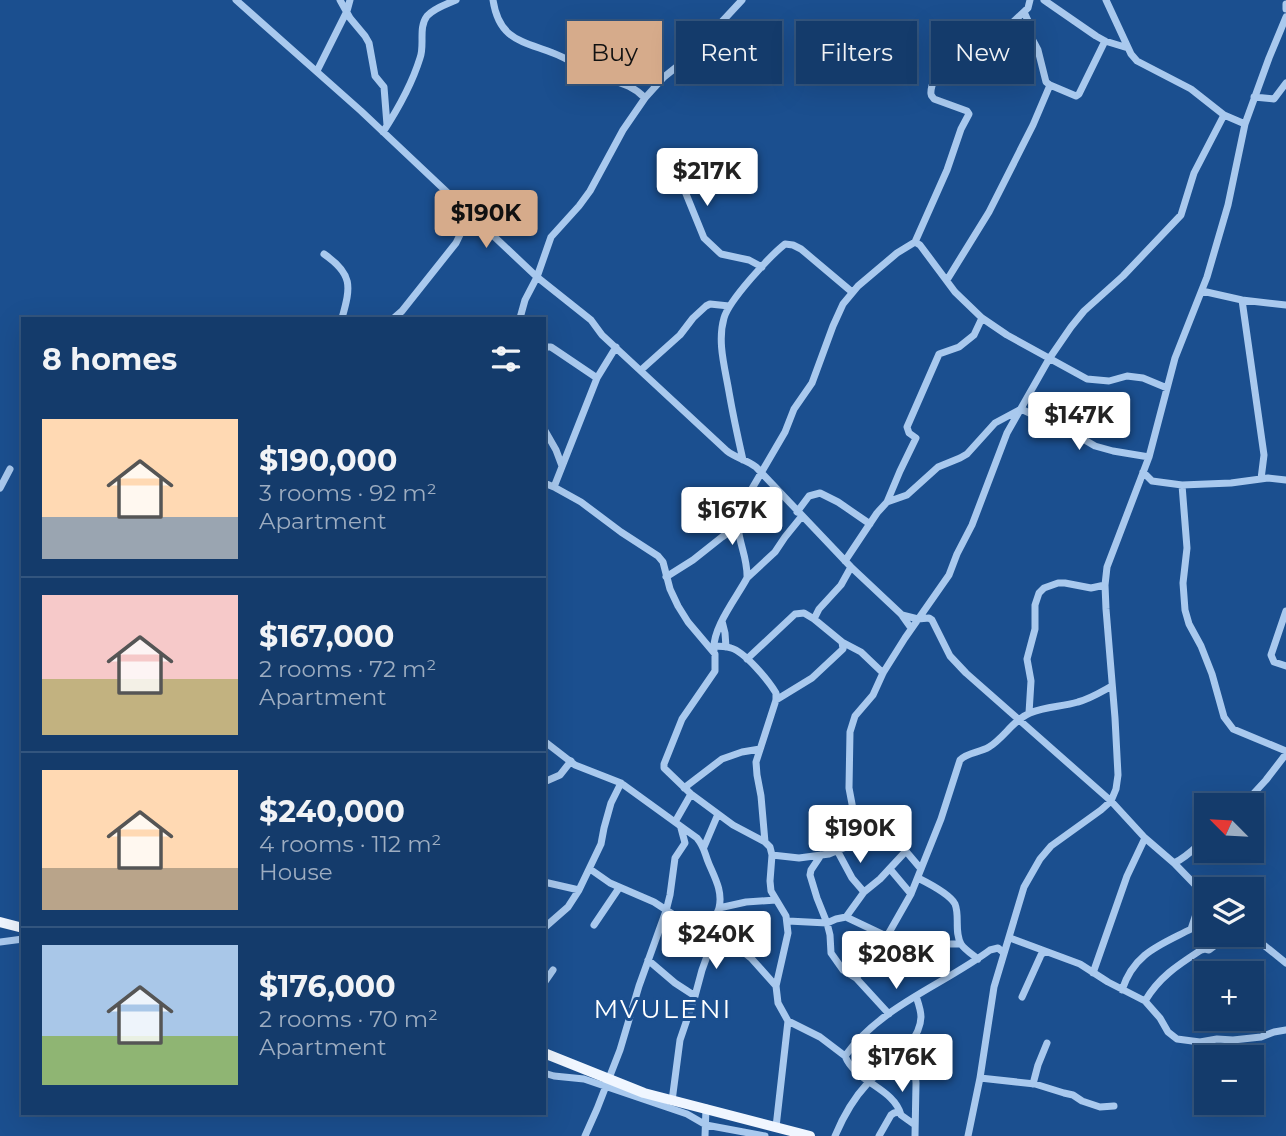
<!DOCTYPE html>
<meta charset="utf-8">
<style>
:root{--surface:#143b6b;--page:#1d4271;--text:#f1f3f6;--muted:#9dadc1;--line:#33557e;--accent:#d6ab8b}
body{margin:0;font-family:Montserrat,sans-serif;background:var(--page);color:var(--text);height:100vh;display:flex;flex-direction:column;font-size:26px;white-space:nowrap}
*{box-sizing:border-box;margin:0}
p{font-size:23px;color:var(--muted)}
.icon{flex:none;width:38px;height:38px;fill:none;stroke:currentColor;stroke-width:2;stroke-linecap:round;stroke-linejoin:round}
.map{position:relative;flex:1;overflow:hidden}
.side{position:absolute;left:21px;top:317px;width:525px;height:798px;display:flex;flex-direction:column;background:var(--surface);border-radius:0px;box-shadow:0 7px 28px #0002,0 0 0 2px var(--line)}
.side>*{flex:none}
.guide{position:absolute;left:567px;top:21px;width:612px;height:63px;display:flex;gap:14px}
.needle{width:46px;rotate:294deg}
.buttons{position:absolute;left:1194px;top:793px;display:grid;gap:14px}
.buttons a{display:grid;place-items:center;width:70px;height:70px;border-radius:0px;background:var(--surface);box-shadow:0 7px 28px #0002,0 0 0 2px var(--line);font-size:35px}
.price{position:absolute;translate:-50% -60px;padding:0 16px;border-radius:7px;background:#fff;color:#222;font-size:23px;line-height:46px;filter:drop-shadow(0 2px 4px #0008)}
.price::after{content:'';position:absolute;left:50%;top:42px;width:21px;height:16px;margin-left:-10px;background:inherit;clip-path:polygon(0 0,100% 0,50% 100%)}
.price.on{background:var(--accent);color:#111}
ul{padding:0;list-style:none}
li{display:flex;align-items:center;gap:21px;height:175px;padding:0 21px}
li+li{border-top:2px solid var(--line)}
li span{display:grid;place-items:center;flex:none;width:196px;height:140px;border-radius:0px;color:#555}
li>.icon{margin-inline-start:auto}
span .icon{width:84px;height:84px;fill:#fffc;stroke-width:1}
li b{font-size:30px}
h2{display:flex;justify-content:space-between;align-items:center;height:84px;padding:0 21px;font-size:30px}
.chip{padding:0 24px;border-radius:0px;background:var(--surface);box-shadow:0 7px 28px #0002,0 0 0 2px var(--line);font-size:24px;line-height:63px}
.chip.on{background:var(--accent);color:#111}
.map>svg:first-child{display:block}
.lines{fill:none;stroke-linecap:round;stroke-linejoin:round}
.street{stroke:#a9c9ee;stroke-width:7}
.primary{stroke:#f0f6ff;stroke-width:10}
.labels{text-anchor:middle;stroke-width:6;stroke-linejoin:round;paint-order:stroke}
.quarter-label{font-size:26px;letter-spacing:2px;fill:#fff;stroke:#1b4f8f}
</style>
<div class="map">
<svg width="1286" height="1136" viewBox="0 0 1286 1136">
<rect width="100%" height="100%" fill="#1b4f8f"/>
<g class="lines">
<path class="street" d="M 236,0 L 361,111 L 537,277 L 591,320 L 602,335 L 727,451 C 736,458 747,460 756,467 L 851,567 L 901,614 L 911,628
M 340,0 L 350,18 L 365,36 L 369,43 L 375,76 L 384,87 L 387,125
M 493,0 C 499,40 522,41 553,53 C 567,58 579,67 592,73 C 612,82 630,82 645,98
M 1044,0 L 1096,36 L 1105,41 L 1128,48
M 1106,0 L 1131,54 L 1137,61 L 1191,89 L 1224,115 L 1245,124
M 1286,4 L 1286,9
M 1024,12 L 1030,25 L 1030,35 L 1038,50 L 1046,82 L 1050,85 L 1076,96 L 1079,94 L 1105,41
M 317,71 L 347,11 L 350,0
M 1254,97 L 1274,99 L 1286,83
M 383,132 C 398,109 412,84 420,58 C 425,45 418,28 427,16 C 434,8 447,4 456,0
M 682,184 L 704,238 L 721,254 L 749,260 L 762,267
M 915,242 L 947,170 L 961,129 L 969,114 L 967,111 L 934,99 C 933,97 931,96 931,94 C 930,87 938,68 944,65 C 946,64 948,64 950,64 L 981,71 L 993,41 L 1028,8 L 1030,0
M 324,254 C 353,274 351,286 342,318
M 947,280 L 989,212 L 1033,125 L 1050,85
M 1202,291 L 1242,300 L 1286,305
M 1242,300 L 1264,455 L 1261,479
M 394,318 L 402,311 L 456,243 L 470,214
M 520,318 L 525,300 L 537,277 L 551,237 L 579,206 L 590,191 L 623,130 L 645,98 L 664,77 L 690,56 L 742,0
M 544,347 L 551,347 L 557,351 L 597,378
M 641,370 L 680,335 L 693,318 L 706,306 L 710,304 L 729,306
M 544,429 L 556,450 L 562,466
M 743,460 C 738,438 733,415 729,392 C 725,368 717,342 724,318 C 729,300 770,256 785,244 L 793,245 L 801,249 L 852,292
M 1143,472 L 1152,481 L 1182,485 L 1231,483 L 1268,478 L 1286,480
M 544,483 L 554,487 L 581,502 L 621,532 L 658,556 L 663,562 L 670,589 L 678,606 L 688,622 L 715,654 L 715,671 L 682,719 L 664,764 L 664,768 L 691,794 L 733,825 L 765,842 L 770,847 L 772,855 L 770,881 L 771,891 L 786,916 L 788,933 L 776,986 L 778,1003 L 788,1021 L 776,1127
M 1182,485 L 1187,548 L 1183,583 L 1185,610 L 1189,624 L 1201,646 L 1212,674 L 1224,717 L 1233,729 L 1286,751
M 554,487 L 597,378 L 616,347
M 0,488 L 10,469
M 887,502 L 900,471 L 916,438 L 909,433 L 907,427 L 939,354 L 959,347 L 974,335 L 982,318
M 797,512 L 809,496 L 820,493 L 838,502 L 870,524
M 746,516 L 779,494
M 845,561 L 877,513 L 887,502 L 907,495 L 938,467 L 960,458 L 967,454 L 995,423 L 1021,409 L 1078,436 L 1095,446 L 1113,451 L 1149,457
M 666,577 L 693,560 L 722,537 L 738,526 L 746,517 L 750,492 L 785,432 L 794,409 L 812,383 L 833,326 L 843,304 L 858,286 L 897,253 L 915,242 L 920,245 L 955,292 L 982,318 L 1007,335 L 1087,379 L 1109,381 L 1127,376 L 1143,378 L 1167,388
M 747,578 L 775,552 L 785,537 L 802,516
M 1286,611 L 1271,655 L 1274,662 L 1286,666
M 902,615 L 918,619 L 929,618 L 932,620 L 950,656 L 966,673 L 1111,801 L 1145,838 L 1174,863 L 1206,896
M 722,621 L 725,633 L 726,647
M 842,642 L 861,652 L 883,673
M 713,646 C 719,646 725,646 731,648 C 745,652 768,680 776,693 L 776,700 L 756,762 L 757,775 L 761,796 L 765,842
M 714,650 C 712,628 737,597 747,578 C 748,559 739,544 738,526
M 747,659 L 795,614 L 804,613 L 814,619
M 776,700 L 812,678 L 843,649 L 842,642 L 814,619 L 819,609 L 841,585 L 851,567
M 1029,713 L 1031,681 L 1027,659 L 1035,629 L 1035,605 L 1039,593 L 1044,588 L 1058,583 L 1065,583 L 1091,588 L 1105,585
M 544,741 L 575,765 L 621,783 L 697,838 C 705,848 704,852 709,864 C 715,878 723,892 719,908 C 716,917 710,926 707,935
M 544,782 L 560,775 L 571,761
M 684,788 L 722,759 L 742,752 L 760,749
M 1243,805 L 1266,780 L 1286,754
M 855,820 L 881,826 L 888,830 L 921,869
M 675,822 L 691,794
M 704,847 L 718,814
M 838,852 L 852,878 L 864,892
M 772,855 L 799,858 L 829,854 L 846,847 L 851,840 L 855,820 L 849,788 L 850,732 L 855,716 L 873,695 L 883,673 L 905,638 L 949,575 L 957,554 L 972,525 L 1007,433 L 1049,359 L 1071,327 L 1084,311 L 1123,276 L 1181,215 L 1194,173 L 1224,115
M 821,855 L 811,870 L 810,875 L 817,898 L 827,923 L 830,935 L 831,953 L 843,970 L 856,978 L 889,1014
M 1174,863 C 1186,858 1196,847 1206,838
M 590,869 L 610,883 L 654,902 L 697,930 L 736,946 L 751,958 L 776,986
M 890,869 L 911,894
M 918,878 C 928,883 950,894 955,904 C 960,916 954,932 961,944 C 964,949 973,955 978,959
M 544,882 L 579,890
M 719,908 L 746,902 L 776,900
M 846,917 L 864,892 L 880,879 L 906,851
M 788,921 L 827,923 L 836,919 L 846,917 L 886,936 L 917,944 L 960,944
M 594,925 L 619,888
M 544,928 L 568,907 L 579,890 L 601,844 L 604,828 L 611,803 L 621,783
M 1250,934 L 1286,963
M 1010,938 L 1080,964 L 1108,982 L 1145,1001 L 1160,1018 L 1168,1032 L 1177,1039 L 1200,1042 L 1217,1039 L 1233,1040 L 1261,1037 L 1274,1032 L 1286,1030
M 0,942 L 23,939
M 648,960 L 675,983 L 695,996
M 1093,973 L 1127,876 L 1145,838
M 856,978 L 882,945 L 911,894 L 941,819 L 960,760 C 968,752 979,753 989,747 C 1004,738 1013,720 1030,713 C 1046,706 1062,707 1078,702 C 1090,699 1101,692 1112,686
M 544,983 L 553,970
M 1122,990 C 1134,953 1160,945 1191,929 L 1203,893
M 1022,997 L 1041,955 L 1044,952
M 1145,1001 C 1159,977 1178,965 1201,950 L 1205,949 L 1209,950 L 1229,935 L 1237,941 L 1252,936
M 788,1021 L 820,1037 L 845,1056
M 906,1049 L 915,1071 L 916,1083 L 915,1136
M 544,1073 L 554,1076 L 584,1079 L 687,1114 L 706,1125 L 765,1136
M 980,1078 L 1035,1084 L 1064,1093 L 1073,1095 L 1082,1101 L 1100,1107 L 1114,1106
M 1033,1084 L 1038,1065 L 1047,1043
M 672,1101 L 680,1040 L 695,996 L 702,970 L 714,937
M 915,1125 L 901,1115 C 894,1088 856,1083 845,1056 C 881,1006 943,985 990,950 L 998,948 L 1004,953
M 585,1136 L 597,1109 L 620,1050 L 639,986 L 666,911 L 670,895 L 675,858 L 685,843 L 681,828
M 705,1136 L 706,1108
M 835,1136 C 843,1117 853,1099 867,1084 C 884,1065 920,1046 921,1017 C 921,1010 918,1002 916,996
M 879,1136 L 891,1115 L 894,1113 L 899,1112
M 968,1136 L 980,1078 L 994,987 L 1024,887 L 1040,859 L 1051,846 L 1101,810 L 1111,801 L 1116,789 L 1118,775 L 1115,718 L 1106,609 L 1105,585 L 1107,567 L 1149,457 L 1175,358 L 1207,277 L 1228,205 L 1245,124 L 1269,58 L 1286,17"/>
<path class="primary" d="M 0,922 L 23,928
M 544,1053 L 644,1093 L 810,1136"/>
</g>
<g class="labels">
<g class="quarter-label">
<text x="663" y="1018">MVULENI</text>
</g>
</g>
</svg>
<div class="buttons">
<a><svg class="needle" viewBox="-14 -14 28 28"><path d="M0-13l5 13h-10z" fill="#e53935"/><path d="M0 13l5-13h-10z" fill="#9dadc1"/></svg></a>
<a><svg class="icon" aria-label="layers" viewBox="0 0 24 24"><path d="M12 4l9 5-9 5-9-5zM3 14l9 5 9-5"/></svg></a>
<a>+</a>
<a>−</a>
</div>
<b class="price" style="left:707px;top:208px">$217K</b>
<b class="price on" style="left:486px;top:250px">$190K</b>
<b class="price" style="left:1079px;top:452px">$147K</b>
<b class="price" style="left:732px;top:547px">$167K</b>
<b class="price" style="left:860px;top:865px">$190K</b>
<b class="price" style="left:716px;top:971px">$240K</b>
<b class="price" style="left:896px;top:991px">$208K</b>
<b class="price" style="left:902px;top:1094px">$176K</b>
<div class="guide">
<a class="chip on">Buy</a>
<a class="chip">Rent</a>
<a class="chip">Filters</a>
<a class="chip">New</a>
</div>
<section class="side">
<h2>8 homes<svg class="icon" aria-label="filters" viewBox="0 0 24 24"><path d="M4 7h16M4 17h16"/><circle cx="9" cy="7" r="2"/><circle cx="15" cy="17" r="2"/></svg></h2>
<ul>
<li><span style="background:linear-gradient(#ffd9b3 70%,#9aa5b1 0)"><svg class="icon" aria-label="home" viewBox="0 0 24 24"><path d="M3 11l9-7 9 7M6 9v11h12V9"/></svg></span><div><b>$190,000</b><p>3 rooms · 92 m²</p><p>Apartment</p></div></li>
<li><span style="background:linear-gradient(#f6c9c9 60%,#c2b280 0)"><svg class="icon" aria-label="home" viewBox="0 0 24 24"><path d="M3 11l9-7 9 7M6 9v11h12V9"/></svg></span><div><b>$167,000</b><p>2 rooms · 72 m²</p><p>Apartment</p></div></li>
<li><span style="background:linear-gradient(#ffd9b3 70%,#b9a48a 0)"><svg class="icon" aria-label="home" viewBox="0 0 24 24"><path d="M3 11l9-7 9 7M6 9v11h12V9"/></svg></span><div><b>$240,000</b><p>4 rooms · 112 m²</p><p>House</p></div></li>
<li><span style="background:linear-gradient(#a9c7e8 65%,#8fb573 0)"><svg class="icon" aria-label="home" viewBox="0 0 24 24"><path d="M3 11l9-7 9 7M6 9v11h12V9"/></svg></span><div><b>$176,000</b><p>2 rooms · 70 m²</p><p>Apartment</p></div></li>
</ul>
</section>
</div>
